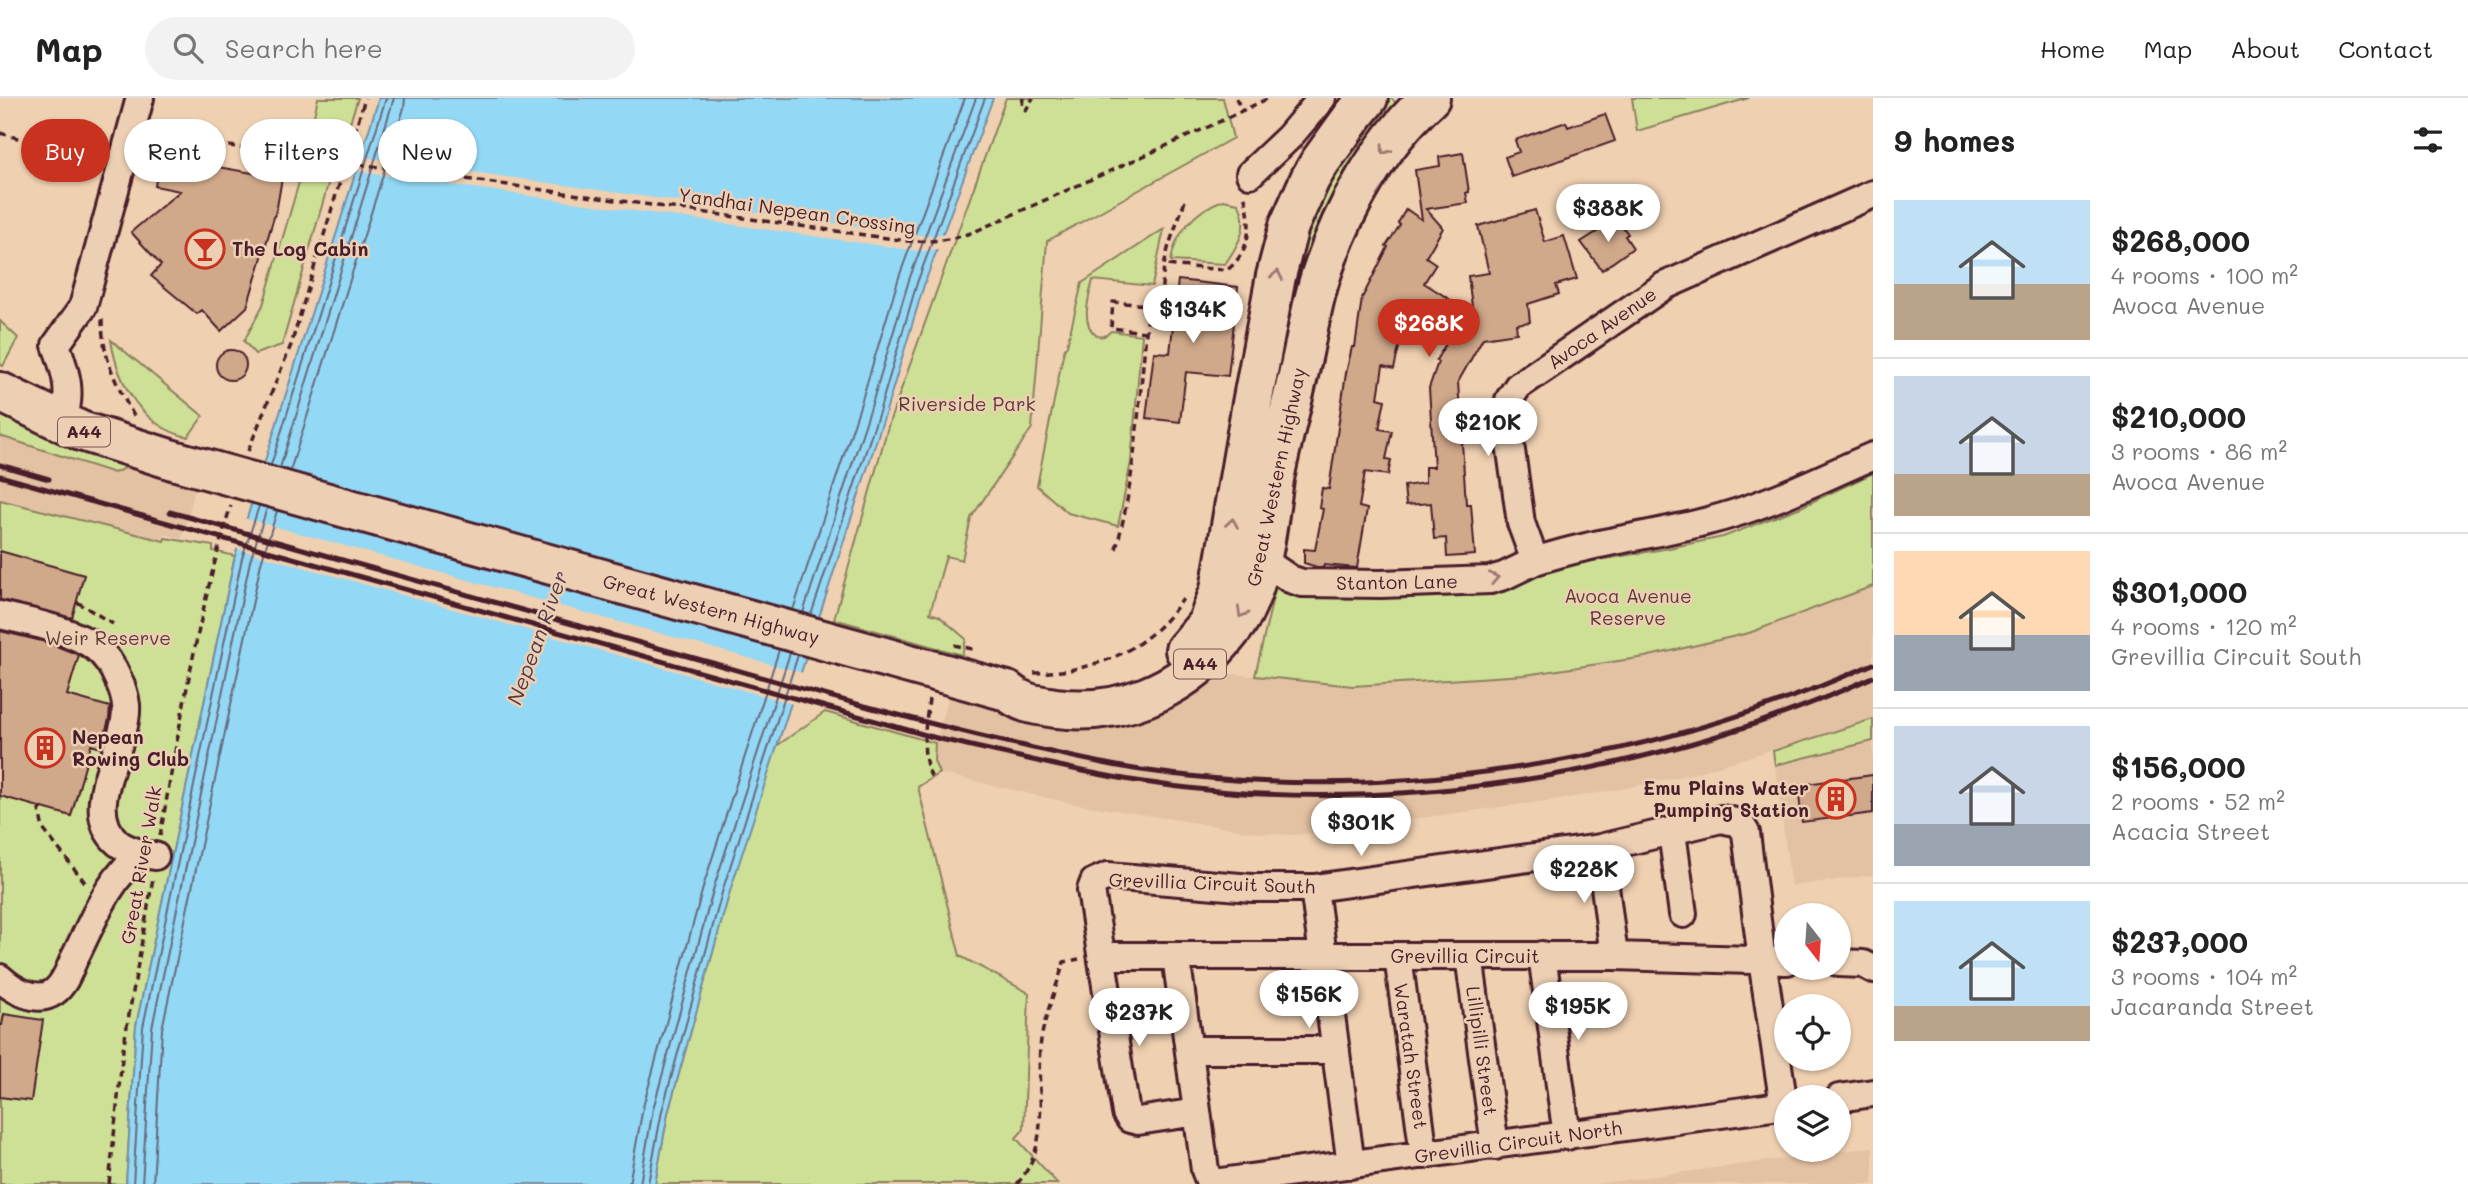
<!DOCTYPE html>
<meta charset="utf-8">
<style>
:root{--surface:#fff;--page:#f2f2f2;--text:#222;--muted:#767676;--line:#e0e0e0;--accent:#c8321e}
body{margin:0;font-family:Mali,sans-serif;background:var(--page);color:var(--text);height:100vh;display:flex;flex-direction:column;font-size:26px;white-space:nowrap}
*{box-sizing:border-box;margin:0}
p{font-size:23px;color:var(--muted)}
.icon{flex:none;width:38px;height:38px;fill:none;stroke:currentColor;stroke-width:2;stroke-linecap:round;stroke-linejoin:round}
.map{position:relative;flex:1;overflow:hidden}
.sheet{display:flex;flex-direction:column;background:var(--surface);width:595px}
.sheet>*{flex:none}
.guide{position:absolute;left:21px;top:21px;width:665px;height:63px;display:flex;gap:14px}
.needle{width:46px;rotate:163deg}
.fabs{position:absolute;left:1774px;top:805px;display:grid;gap:14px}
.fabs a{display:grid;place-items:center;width:77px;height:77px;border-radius:50%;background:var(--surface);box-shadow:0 2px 5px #0004;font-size:35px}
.price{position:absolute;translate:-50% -60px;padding:0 16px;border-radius:24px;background:#fff;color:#222;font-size:23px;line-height:46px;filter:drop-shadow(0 2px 4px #0008)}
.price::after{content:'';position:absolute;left:50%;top:42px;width:21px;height:16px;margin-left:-10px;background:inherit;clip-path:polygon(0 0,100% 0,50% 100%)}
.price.selected{background:var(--accent);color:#fff}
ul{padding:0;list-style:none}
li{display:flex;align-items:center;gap:21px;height:175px;padding:0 21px}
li+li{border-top:2px solid var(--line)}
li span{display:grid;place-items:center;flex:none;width:196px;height:140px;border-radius:0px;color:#555}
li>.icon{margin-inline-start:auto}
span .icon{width:84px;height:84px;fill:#fffc;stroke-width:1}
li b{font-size:30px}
h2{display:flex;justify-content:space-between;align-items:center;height:84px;padding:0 21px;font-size:30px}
.chip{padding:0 24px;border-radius:32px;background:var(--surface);box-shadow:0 2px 5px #0004;font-size:24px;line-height:63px}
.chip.selected{background:var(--accent);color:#fff}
header{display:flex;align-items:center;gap:42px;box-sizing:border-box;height:98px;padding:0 35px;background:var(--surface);border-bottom:2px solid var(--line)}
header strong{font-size:33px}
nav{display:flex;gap:38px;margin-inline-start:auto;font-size:24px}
.search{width:490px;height:63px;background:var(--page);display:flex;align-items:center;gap:18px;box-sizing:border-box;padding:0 24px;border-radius:38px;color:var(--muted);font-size:26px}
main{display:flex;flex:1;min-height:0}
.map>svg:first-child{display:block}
.built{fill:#e3c1a3}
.green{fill:#cee095;stroke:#8c8060;stroke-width:2}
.water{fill:#93d8f5;stroke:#768ea4;stroke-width:2}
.pier{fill:#efd0b1}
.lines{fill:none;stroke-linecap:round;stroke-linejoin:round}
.shore{stroke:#67697c;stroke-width:2}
.building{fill:#d0a88a;stroke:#4a1f2b;stroke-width:2}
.minor-casing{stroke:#4a1f2b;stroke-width:32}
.highway-casing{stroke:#4a1f2b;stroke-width:44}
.path{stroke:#4a1f2b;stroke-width:3.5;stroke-dasharray:7 5;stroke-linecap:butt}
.minor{stroke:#edd0b4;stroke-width:26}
.highway{stroke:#edd0b4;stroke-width:38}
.rail{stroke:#4a1f2b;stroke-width:5}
.highway-bridge-casing{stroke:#4a1f2b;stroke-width:44;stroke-linecap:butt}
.path-bridge{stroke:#4a1f2b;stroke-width:3.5;stroke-dasharray:7 5;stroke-linecap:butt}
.highway-bridge{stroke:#edd0b4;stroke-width:38}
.oneway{stroke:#9c7870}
.labels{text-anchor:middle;stroke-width:5;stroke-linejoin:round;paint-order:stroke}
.shield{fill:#edd0b4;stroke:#7b5454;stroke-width:2}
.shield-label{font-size:18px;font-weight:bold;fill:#4a1f2b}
.street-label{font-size:19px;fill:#4a1f2b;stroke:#edd0b4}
.poi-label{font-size:19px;font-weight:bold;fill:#4a1f2b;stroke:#edd0b4;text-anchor:start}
.park-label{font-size:19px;fill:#5e3c3b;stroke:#edd0b4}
.water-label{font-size:21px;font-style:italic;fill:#553b49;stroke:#edd0b4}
</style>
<header>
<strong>Map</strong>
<div class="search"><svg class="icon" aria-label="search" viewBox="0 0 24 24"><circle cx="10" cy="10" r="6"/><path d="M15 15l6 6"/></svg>Search here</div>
<nav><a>Home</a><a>Map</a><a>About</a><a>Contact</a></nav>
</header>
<main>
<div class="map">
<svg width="1873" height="1086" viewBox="0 0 1873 1086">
<rect width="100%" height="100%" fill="#efd0b1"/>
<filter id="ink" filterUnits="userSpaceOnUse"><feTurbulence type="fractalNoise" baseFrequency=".0143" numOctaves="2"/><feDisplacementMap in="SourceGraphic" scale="14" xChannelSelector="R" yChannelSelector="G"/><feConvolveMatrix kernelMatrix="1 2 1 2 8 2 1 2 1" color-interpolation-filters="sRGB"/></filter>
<g filter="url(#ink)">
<path class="built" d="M 0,338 L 114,375 L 125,370 L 195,390 L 182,441 L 165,436 L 161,442 L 0,402 Z
M 1873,488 L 1873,621 L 1692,676 L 1621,691 L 1567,700 L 1295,737 L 1261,735 L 1070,705 L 939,675 L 934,663 L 935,645 L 952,588 L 963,600 L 1205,586 L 1222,575 L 1353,588 L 1525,577 L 1645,559 L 1749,535 Z
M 1873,643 L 1873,777 L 1791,788 L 1775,667 Z
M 1873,1049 L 1873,1086 L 1595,1086 Z"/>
<path class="green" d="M 318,0 L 358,0 L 343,46 L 308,44 Z
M 1006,0 L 1223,0 L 1233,40 L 1047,143 L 1032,330 L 971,420 L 962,462 L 946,458 L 930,515 L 939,518 L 966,541 L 962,557 L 834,521 L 889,325 Z
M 1379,0 L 1391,0 L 1401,10 L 1392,19 L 1232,489 L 1300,127 Z
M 1632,0 L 1749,0 L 1637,33 Z
M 302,74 L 331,76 L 282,247 L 255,256 L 244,243 L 263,207 Z
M 1223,102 L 1238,105 C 1251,128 1238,147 1225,166 L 1171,163 C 1175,134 1196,112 1223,102 Z
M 1164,131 L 1152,188 L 1093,182 C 1089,198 1080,226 1096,237 C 1102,241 1107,237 1111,233 L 1142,237 L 1131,364 L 1118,428 L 1068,415 L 1037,388 L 1064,252 L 1067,247 L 1082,185 Z
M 0,223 L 18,240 L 3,268 L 0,266 Z
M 111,242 L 203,318 L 188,339 C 142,329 118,286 111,242 Z
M 0,313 L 127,361 L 125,370 L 114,375 L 0,338 Z
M 1873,375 L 1873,488 L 1749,535 L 1645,559 L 1525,577 L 1353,588 L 1255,578 L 1277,482 L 1564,468 L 1664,451 L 1723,439 L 1801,409 Z
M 0,402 L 164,443 L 165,440 L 213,448 L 213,453 L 235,458 L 136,928 L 126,1086 L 0,1086 Z
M 825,614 L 935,645 L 934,663 L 939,675 L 918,689 L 960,858 L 1029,895 L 1024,1031 L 1016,1040 L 1058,1086 L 655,1086 L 668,1015 L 730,793 L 775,649 Z
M 1873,621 L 1873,643 L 1775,667 L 1773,653 Z"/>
<path class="water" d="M 379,0 L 993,0 L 924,187 L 886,313 L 730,793 L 668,1015 L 655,1086 L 126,1086 L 136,928 L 235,458 Z"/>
<path class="pier" d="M 358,58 L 910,136 L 929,138 L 946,136 L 940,152 L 918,153 L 353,73 Z
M 244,420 L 803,575 L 793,606 L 234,450 Z"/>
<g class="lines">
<path class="shore" d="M 271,367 L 386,0
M 280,370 L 394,0
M 290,373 L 404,10 L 405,0
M 793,512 L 861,305 L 899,179 L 965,0
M 803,515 L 871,309 L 909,182 L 976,0
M 811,517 L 880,311 L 917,185 L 985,0
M 133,1086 L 143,929 L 242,460 L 259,408
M 142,1086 L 152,930 L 250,463 L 267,410
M 153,1086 L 162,931 L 261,465 L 277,413
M 629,1086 L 643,1009 L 704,786 L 779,552
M 640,1086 L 653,1011 L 714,789 L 790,555
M 648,1086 L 662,1013 L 723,791 L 798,557"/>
</g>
<path class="building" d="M 1605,16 L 1615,43 L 1512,79 L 1505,59 L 1519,54 L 1515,42 L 1566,24 L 1568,29 Z
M 1463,55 L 1469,94 L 1466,95 L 1468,105 L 1426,111 L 1443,130 L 1426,159 L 1436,166 L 1424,185 L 1473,216 L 1468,178 L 1489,175 L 1478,128 L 1535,112 L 1545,144 L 1564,138 L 1577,181 L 1556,187 L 1559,196 L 1528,206 L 1530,224 L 1516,226 L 1517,235 L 1483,240 L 1458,284 L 1466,406 L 1471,406 L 1475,457 L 1447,459 L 1446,440 L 1434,441 L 1431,405 L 1406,407 L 1404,388 L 1425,385 L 1425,369 L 1434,369 L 1429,290 L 1438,264 L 1436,262 L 1450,239 L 1405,214 L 1403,245 L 1400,245 L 1394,271 L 1383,268 L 1378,300 L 1385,302 L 1379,331 L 1392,333 L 1386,361 L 1391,362 L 1388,377 L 1365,374 L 1359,409 L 1367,411 L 1357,470 L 1324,467 L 1323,470 L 1317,469 L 1304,465 L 1304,451 L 1315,452 L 1323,411 L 1319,410 L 1322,390 L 1329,391 L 1346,275 L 1352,249 L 1355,249 L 1362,200 L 1388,149 L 1386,148 L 1400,127 L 1398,125 L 1406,111 L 1422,122 L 1415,72 L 1440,68 L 1439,59 Z
M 160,59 L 282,80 L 277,109 L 247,209 L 221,233 L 202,212 L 197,216 L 151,178 L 161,167 L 131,134 L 180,93 L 155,88 Z
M 1617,121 L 1628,136 L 1625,138 L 1633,150 L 1602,172 L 1581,144 Z
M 1178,182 L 1238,189 L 1228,278 L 1186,274 L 1180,324 L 1146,320 L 1154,254 L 1170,255 Z
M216 267a15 15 0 1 1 30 0a15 15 0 1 1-30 0Z
M 0,453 L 84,477 L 72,520 L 0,502 Z
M 0,533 L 46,544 L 79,557 L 67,597 L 110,609 L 109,621 L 101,650 L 91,647 L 71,718 L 0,698 Z
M 1873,677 L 1873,715 L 1802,724 L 1798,687 Z
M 4,916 L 43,922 L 31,1003 L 0,999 L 0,927 L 2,927 Z"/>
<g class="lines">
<g class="minor-casing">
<path id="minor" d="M 1250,76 L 1289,39 L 1322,0
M 1873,96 L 1664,188 L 1518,288 L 1509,302 L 1507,324 L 1521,425 L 1535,463 C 1592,444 1651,438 1708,423 C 1765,409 1819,381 1873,358
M 62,325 C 73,296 66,274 56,247 L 83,209 L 140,0
M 1261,461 L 1290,481 L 1302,485 L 1381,486 L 1490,482 L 1504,478 L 1535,463
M 0,517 C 28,524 74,532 96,550 C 106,558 113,569 118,581 C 122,589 125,598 126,607 C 129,648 78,710 118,745 C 124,750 134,753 142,756
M 1672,734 L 1683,816
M 1600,750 L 1614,858
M 1314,790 L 1351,1067
M 1542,857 L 1567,1038
M 1102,858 L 1614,858 L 1787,863
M 1176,858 L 1205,1072 L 1209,1082 L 1214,1085 L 1787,1007
M 1398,858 L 1424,1057
M 1469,858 L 1495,1048
M 1839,865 L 1863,866 L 1873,871
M 0,880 C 13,892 37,906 54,894 C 65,886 69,872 74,861 C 92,826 108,779 142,756 L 155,758
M 1189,952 L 1336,952
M 1839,1000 L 1873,995
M 1197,1014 L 1138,1023 L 1130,1021 L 1126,1015 L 1091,792 L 1094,784 L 1108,778 L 1252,790 L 1314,790 L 1600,750 L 1721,721 L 1740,725 L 1746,735 L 1762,862 L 1784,1008"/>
</g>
<g class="highway-casing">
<path id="highway" d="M 0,294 L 81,333 L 173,362
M 1185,552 L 1207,526 L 1220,492 L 1251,311 L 1276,178 L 1289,128 L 1310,81 L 1320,64 L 1354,17 L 1368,0
M 1007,593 C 1022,606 1036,607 1056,610 C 1119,618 1179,594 1221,545 C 1229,535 1238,526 1243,515 C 1264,474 1267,426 1274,381 C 1281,345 1291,309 1299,273 C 1307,240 1311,206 1322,174 C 1343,111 1380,45 1430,0"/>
</g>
<path class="path" d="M 1023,0 L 1022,9 L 1026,12 L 1033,0
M 1236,0 L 1242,13
M 1206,30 L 1269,0
M 0,35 L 94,62
M 154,42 L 160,23
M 1185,103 L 1169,147 L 1164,167 L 1227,172 C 1251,154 1253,123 1244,97
M 102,221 C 102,258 116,287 134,318
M 1146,234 L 1111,230 L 1113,204 L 1160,208
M 248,353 L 291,247 L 365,0
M 1116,451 C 1137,375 1139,296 1148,217 L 1159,218 L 1164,167
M 77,504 L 113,526
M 954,547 L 973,551
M 1034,575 C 1098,573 1145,554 1183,501
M 929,601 C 926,627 919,656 932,680
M 42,710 L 39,712 L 43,731 L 87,787
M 160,738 C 180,627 198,514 231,407
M 109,1086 L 123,951 L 153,780
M 1017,1086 C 1056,1041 1032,988 1042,936 C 1047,912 1057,887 1064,864 L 1079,861"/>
<use href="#minor" class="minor"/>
<use href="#highway" class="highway"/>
<path class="rail" d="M 0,367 L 49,381
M 0,378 L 940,641 C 1006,655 1071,673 1137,683 C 1379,722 1651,680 1873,579
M 170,414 C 349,464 527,514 705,563 C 810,593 914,623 1020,647 C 1060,656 1101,666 1141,672 C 1385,708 1649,666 1873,566"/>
<g class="highway-bridge-casing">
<path id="highway-bridge" d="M 173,362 L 1007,593"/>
</g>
<path class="path-bridge" d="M 158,32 L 222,47 L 908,143 C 933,144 953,142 976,133 L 1206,30"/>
<use href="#highway-bridge" class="highway-bridge"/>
</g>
<defs><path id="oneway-chevron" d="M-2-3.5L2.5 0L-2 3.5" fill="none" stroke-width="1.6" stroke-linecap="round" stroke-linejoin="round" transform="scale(1.75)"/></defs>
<g class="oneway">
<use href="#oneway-chevron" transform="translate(1385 52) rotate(125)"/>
<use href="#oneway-chevron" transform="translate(1277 177) rotate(-78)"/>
<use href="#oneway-chevron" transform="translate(1232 425) rotate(-81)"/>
<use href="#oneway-chevron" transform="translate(1494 480) rotate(-11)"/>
<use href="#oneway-chevron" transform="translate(1242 515) rotate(119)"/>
</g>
</g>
<defs>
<g id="bar-ring" transform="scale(2.0125)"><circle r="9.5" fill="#edd0b4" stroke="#c8321e" stroke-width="1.5"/><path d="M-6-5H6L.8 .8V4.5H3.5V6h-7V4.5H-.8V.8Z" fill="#c8321e"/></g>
<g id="building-ring" transform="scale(2.0125)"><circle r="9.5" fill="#edd0b4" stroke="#c8321e" stroke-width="1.5"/><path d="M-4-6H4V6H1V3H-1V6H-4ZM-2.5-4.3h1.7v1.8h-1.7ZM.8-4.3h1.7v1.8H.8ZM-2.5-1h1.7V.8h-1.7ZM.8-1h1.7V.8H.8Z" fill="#c8321e"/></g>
</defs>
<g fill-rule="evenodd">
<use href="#bar-ring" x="205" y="151"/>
<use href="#building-ring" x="45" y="650"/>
<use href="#building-ring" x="1836" y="701"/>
</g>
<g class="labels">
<g class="shield">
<rect x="58" y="319.5" width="52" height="29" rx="5"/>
<rect x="1174" y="551.5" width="52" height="29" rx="5"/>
</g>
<g class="shield-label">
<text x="84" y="340">A44</text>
<text x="1200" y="572">A44</text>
</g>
<g class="street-label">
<text transform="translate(797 113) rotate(8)" y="7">Yandhai Nepean Crossing</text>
<text transform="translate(1602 230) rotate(-35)" y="7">Avoca Avenue</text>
<text transform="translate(1276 379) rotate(-78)" y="7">Great Western Highway</text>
<text transform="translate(1397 484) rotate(-1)" y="7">Stanton Lane</text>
<text transform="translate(711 511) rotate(15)" y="7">Great Western Highway</text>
<text transform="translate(141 767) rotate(-80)" y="7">Great River Walk</text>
<text transform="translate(1212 785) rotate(2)" y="7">Grevillia Circuit South</text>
<text x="1465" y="865">Grevillia Circuit</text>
<text transform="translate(1482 953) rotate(82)" y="7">Lillipilli Street</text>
<text transform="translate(1411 958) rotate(82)" y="7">Waratah Street</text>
<text transform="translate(1518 1044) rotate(-8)" y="7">Grevillia Circuit North</text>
</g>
<g class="poi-label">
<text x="232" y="158">The Log Cabin</text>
<text x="72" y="646">Nepean<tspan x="72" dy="22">Rowing Club</tspan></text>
<text x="1809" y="697" text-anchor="end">Emu Plains Water<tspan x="1809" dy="22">Pumping Station</tspan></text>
</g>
<g class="park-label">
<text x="967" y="313">Riverside Park</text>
<text x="1628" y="505">Avoca Avenue<tspan x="1628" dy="22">Reserve</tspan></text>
<text x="108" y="547">Weir Reserve</text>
</g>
<g class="water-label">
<text transform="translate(538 540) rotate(-70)" y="7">Nepean River</text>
</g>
</g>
</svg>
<div class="fabs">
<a><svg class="needle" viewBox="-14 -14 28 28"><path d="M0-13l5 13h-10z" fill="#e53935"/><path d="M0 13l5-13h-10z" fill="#767676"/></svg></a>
<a><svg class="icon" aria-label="locate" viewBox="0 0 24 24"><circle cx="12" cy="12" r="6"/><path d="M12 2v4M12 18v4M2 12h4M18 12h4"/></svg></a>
<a><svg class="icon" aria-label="layers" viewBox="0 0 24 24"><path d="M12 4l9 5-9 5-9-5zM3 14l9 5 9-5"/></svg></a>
</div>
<b class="price" style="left:1608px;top:146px">$388K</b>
<b class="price" style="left:1193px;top:247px">$134K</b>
<b class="price selected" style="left:1429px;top:261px">$268K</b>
<b class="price" style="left:1488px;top:360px">$210K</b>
<b class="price" style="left:1361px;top:760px">$301K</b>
<b class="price" style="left:1584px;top:807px">$228K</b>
<b class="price" style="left:1309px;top:932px">$156K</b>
<b class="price" style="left:1578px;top:944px">$195K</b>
<b class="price" style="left:1139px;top:950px">$237K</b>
<div class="guide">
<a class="chip selected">Buy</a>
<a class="chip">Rent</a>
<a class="chip">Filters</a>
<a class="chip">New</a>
</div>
</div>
<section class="sheet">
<h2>9 homes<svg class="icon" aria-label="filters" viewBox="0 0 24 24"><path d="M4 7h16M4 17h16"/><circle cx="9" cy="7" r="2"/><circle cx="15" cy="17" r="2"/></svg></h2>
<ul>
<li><span style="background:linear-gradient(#bfe0f5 60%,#b9a48a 0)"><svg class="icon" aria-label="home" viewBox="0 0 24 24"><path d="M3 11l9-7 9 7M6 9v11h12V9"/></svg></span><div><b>$268,000</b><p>4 rooms · 100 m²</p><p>Avoca Avenue</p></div></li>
<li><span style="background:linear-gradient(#c9d6e8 70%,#b9a48a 0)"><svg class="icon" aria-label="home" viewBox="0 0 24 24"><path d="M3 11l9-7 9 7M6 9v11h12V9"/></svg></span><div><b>$210,000</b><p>3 rooms · 86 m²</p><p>Avoca Avenue</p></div></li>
<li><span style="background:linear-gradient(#ffd9b3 60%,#9aa5b1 0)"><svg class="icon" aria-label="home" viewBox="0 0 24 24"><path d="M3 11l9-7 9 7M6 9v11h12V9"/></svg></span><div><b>$301,000</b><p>4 rooms · 120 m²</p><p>Grevillia Circuit South</p></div></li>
<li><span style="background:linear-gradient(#c9d6e8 70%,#9aa5b1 0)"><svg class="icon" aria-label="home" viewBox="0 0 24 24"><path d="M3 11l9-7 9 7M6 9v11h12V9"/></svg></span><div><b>$156,000</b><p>2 rooms · 52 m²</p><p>Acacia Street</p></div></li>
<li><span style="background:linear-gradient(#bfe0f5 75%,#b9a48a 0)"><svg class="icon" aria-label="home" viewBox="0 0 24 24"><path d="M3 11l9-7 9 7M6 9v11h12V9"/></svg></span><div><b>$237,000</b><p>3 rooms · 104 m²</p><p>Jacaranda Street</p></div></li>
</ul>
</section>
</main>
